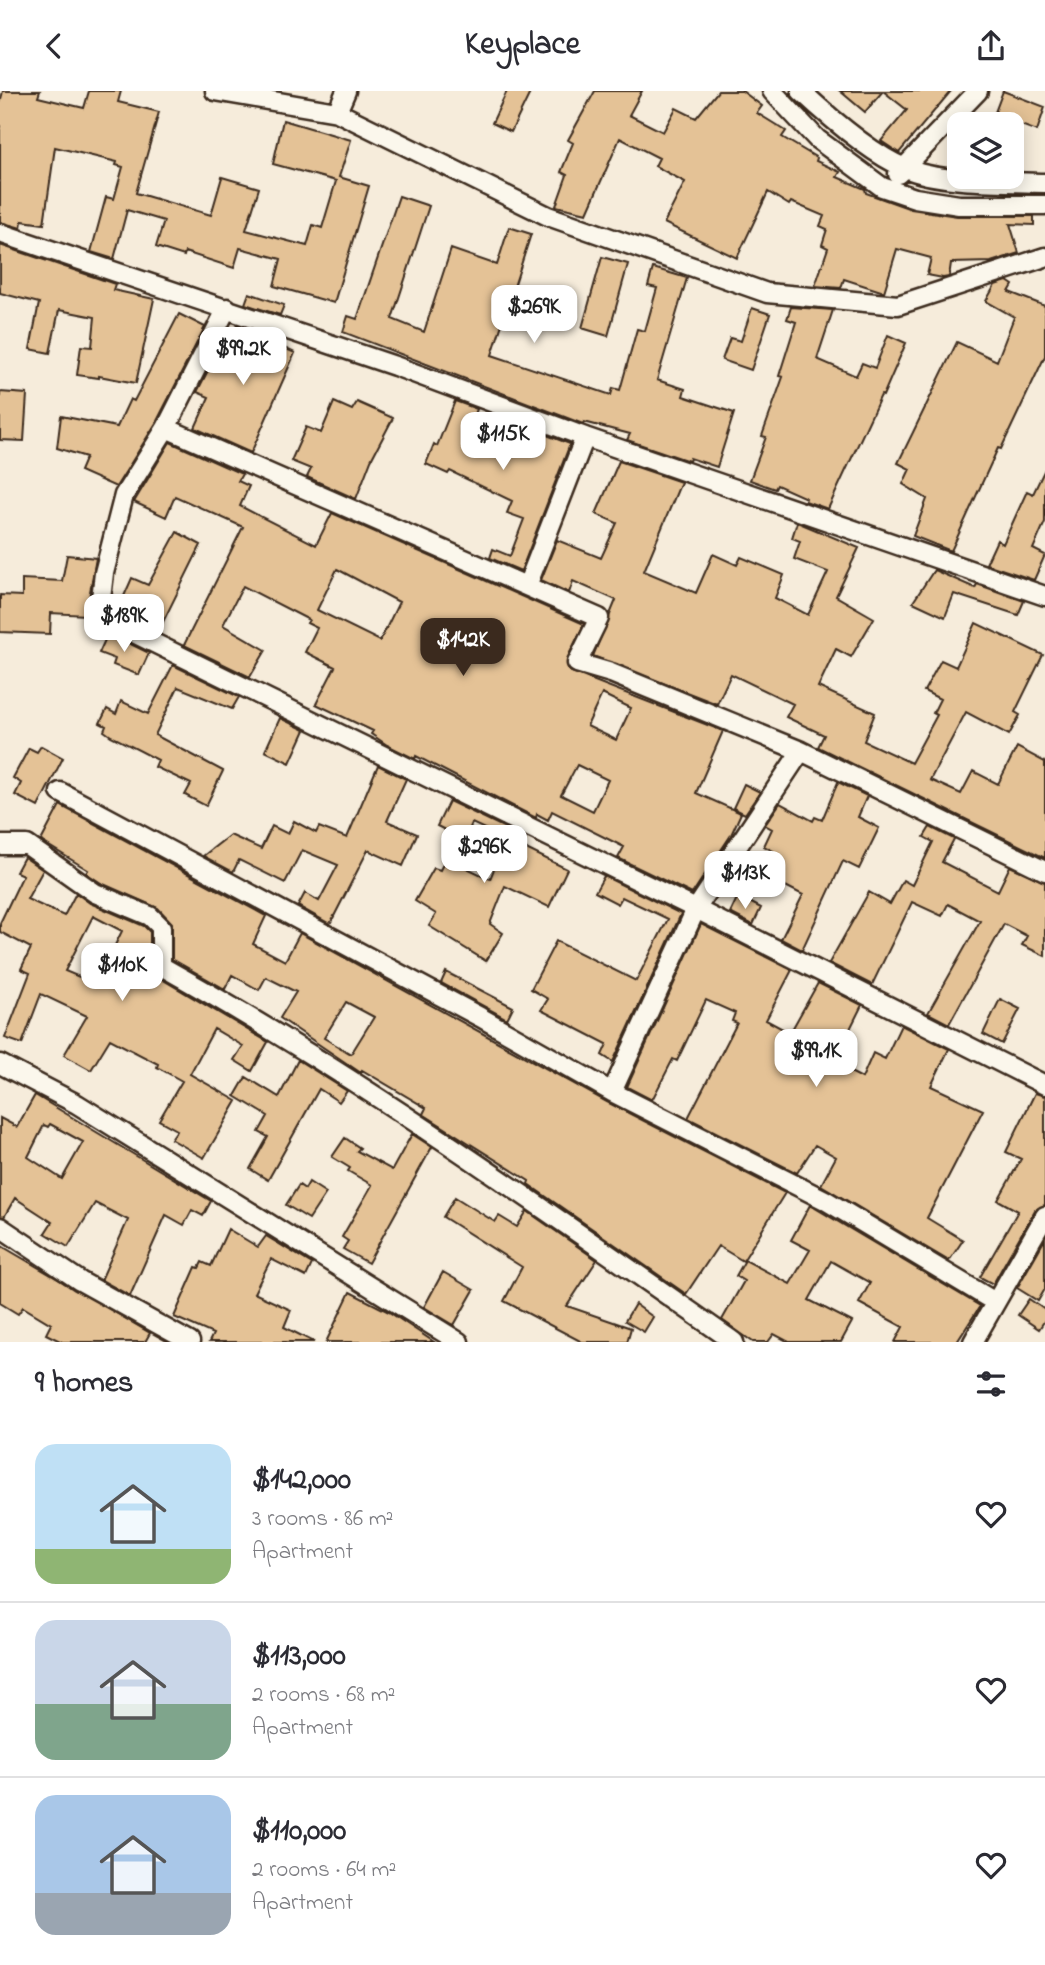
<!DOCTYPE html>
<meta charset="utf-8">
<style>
:root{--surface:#fff;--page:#f2f2f3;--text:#2b2b33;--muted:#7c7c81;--line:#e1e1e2;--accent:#3b2a1e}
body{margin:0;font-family:"Indie Flower",sans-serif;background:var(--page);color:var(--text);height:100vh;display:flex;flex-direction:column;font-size:26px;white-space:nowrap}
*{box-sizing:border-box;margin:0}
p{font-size:23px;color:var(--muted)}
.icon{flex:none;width:38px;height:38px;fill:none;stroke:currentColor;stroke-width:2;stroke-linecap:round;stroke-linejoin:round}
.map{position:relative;height:1251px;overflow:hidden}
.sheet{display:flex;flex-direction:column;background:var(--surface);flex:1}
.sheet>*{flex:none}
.tools{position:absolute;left:947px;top:21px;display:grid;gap:14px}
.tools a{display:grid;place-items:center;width:77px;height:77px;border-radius:14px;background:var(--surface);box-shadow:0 4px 18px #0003;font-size:35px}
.price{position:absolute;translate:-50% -60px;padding:0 16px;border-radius:14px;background:#fff;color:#222;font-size:23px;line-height:46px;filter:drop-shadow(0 2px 4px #0008)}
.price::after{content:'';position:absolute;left:50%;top:42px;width:21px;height:16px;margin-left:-10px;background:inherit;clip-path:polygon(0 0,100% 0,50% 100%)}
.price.selected{background:var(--accent);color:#fff}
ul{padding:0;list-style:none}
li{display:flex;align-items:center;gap:21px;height:175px;padding:0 35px}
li+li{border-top:2px solid var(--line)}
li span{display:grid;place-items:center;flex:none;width:196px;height:140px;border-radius:21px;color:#555}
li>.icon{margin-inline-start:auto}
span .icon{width:84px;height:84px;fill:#fffc;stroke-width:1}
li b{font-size:30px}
h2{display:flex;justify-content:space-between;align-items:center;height:84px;padding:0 35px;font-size:30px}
header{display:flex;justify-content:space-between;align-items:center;height:91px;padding:0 35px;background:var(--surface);font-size:32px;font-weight:700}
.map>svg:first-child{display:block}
.building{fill:#e4c296;stroke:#3b2a1e;stroke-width:2;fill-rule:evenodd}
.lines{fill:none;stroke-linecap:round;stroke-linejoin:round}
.street-casing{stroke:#3b2a1e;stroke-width:23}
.street{stroke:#fbf7ec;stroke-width:18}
</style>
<header><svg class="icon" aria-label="back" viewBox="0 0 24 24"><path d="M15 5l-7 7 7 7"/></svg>Keyplace<svg class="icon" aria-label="share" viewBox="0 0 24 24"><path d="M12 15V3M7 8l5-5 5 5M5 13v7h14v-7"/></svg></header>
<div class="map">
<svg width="1045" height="1251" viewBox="0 0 1045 1251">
<rect width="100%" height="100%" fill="#f6ecdb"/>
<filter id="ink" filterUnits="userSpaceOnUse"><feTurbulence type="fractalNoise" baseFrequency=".0143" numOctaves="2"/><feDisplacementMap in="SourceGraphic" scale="14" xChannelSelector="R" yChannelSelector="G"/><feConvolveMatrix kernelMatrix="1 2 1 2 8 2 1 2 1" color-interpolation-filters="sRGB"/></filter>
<g filter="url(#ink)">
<path class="building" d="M 3,0 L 40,0 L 38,6 L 84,17 L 89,0 L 121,0 L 118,11 L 159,21 L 136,102 L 211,124 L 222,86 L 259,97 L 246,139 L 307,155 L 313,134 L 322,137 L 336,90 L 273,73 L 283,29 L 351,49 L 339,86 L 369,95 L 334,212 L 274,195 L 281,168 L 240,157 L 234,177 L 185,161 L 184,165 L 156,156 L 164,130 L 127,119 L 114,168 L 91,161 L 106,106 L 114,108 L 123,76 L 116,74 L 117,71 L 55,56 L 44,133 L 22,130 L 21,137 L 0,131 L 0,12 Z
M 507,0 L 531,0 L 511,41 L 492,32 Z
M 595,0 L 642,0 L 629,24 L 663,41 L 676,17 L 696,27 L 718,0 L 742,0 L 762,15 L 757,22 L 786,40 L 782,46 L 817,67 L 816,70 L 840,81 L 837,86 L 865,98 L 866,102 L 911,118 L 957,125 L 1034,125 L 1034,134 L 1010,133 L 1019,162 L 991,171 L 951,172 L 949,186 L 943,187 L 927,184 L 931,167 L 897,158 L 884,201 L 844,188 L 841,197 L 815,195 L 828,157 L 822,154 L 827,138 L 820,135 L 824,125 L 791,111 L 789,114 L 768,101 L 737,167 L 664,132 L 685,91 L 655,75 L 659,67 L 620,47 L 587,122 L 556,115 L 567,84 L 561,81 L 573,52 L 568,49 Z
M 840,0 L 883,0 L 865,21 Z
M 883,0 L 951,0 L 899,62 L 881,50 L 907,19 Z
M 1003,0 L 1045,16 L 1037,40 L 994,24 Z
M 399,105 L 429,115 L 392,228 L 424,241 L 451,158 L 497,174 L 509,136 L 531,143 L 492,264 L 611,304 L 613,297 L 620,299 L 637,238 L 645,240 L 657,197 L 648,195 L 653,177 L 687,187 L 657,289 L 685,298 L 683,305 L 734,322 L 717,376 L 690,367 L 689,370 L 627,349 L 630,343 L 584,331 L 583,333 L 343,241 L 348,225 L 357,228 Z
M 0,154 L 115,193 L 113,199 L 154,208 L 136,292 L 99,285 L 99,287 L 77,284 L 81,255 L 92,256 L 95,226 L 59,219 L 50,262 L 30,258 L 39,212 L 0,202 Z
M 602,166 L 628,173 L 608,245 L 582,237 Z
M 1007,190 L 1013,194 L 1009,201 L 1045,215 L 1045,265 L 1001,358 L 998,357 L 951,460 L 913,445 L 927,408 L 903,393 L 910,378 L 898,372 L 957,251 L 997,270 L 1014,226 L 986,210 L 995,194 Z
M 249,202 L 284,214 L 280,224 L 245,213 Z
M 791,216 L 833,219 L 817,268 L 856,285 L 862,272 L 875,277 L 888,244 L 906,252 L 883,305 L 881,304 L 828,418 L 805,410 L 806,407 L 777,394 L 775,398 L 750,389 L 766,346 L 762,345 L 783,286 L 779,285 L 796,231 L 787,228 Z
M 752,217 L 770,223 L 751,279 L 722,269 L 730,247 L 741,250 Z
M 179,223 L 205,236 L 156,332 L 116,396 L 80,380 L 86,366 L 57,357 L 61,325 L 117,336 L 130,308 L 134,310 Z
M 237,234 L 273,246 L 271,251 L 295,262 L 251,362 L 195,337 L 209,306 L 197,301 L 225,246 L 231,249 Z
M 0,301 L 27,303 L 24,350 L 0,349 Z
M 455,310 L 477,318 L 469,339 L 516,362 L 526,336 L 570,353 L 521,480 L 490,467 L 493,458 L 510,465 L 524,428 L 507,422 L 512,410 L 450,380 L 448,383 L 426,373 L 434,353 L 437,355 Z
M 334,311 L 352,319 L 357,311 L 393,327 L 371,369 L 356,408 L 307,386 L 311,378 L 291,370 L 306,336 L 321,342 Z
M 170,351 L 242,383 L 238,390 L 249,395 L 240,415 L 316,454 L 332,422 L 584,533 L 567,568 L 569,580 L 723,640 L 696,702 L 741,722 L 731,744 L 692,803 L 618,767 L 624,756 L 552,720 L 548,729 L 537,723 L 536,727 L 416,665 L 415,668 L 387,654 L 371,643 L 373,640 L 316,613 L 335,576 L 305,561 L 317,537 L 307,532 L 309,529 L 243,495 L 223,534 L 266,559 L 250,586 L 184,554 L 243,436 L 175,405 L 166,426 L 134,411 ZM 337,478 L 399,511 L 380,550 L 317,519 ZM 602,603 L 631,617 L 616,649 L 587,635 ZM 577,674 L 608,689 L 593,720 L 561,704 Z
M 619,370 L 681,391 L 644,480 L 696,502 L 713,463 L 737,474 L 741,466 L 784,484 L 775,507 L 808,524 L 828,481 L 794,468 L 800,450 L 792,447 L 797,431 L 859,457 L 836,505 L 874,527 L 851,566 L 836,558 L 818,596 L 875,622 L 864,650 L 911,672 L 937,624 L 933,622 L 940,608 L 924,600 L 941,569 L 956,576 L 976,532 L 1043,564 L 1015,621 L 1020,624 L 1009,644 L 966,621 L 930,689 L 961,703 L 973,680 L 998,693 L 1017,656 L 1045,671 L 1045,767 L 818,656 L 824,644 L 786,626 L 793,613 L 731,583 L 717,613 L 593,565 L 616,509 L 573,490 L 569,502 L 541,489 L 557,449 L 601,467 L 617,432 L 596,423 Z
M 1045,378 L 1045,431 L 1033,458 L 1045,464 L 1034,489 L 986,473 L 997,449 L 1003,453 L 1027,400 L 1033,403 Z
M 177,441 L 201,454 L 158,541 L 117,521 L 132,487 L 148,494 Z
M 67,464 L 96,467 L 86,524 L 51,522 L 50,543 L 0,541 L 0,504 L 22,505 L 22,488 L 62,490 Z
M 934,479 L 975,497 L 977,493 L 1024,510 L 1018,524 L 954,503 L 945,526 L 913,511 Z
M 108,542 L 149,562 L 139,584 L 113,574 L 115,568 L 99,562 Z
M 173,574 L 239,606 L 232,618 L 178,596 L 155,644 L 223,680 L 206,715 L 185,704 L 191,693 L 155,676 L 158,669 L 111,645 L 104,640 L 106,635 L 100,632 L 107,618 L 116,623 L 121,610 L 148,623 Z
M 280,627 L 305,639 L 290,672 L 265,660 Z
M 41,655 L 63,667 L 38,716 L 15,704 L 21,692 L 13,687 L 29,657 L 37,661 Z
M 378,674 L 406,688 L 387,730 L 417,743 L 403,775 L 368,759 L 330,833 L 298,815 L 305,802 L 319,810 L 338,774 L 302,759 L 285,792 L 239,769 L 233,781 L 203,765 L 230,744 L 261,758 L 272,735 L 288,743 L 294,730 L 316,742 L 319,736 L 347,747 Z
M 838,691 L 867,705 L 858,726 L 879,737 L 859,778 L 843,770 L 802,859 L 781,848 L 803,804 L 762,783 L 773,760 L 764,755 L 772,738 L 765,734 L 780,712 L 813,730 L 815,726 L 822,729 Z
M 744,693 L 760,701 L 745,723 L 733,717 Z
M 449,710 L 526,747 L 522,756 L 567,778 L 549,816 L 505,795 L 490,833 L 503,842 L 486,870 L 429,835 L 436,823 L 415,810 L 434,777 L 440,779 L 446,767 L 490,788 L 506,748 L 472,732 L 465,749 L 437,735 Z
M 60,714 L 266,825 L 253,853 L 285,870 L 300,842 L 607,1011 L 785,1102 L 743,1170 L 718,1155 L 686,1203 L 538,1100 L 528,1093 L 529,1090 L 423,1023 L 426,1017 L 362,979 L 361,982 L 280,927 L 296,901 L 266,886 L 259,899 L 232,884 L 225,898 L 172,868 L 172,832 L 158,817 L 101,792 L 86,782 L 88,779 L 41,750 ZM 346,911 L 374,926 L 351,963 L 324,947 Z
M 930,736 L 954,748 L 942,771 L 998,800 L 1010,775 L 1045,791 L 1045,865 L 1022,854 L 1027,845 L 1004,833 L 949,933 L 928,922 L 980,830 L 948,813 L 942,825 L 912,811 L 872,894 L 829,872 L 869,801 L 890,813 L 903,789 L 912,794 L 933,751 L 924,746 Z
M 24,766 L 43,779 L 27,808 L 64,825 L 76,802 L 90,812 L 144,835 L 150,841 L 150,875 L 155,884 L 268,951 L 252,980 L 234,969 L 243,955 L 214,938 L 190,983 L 237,1010 L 204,1067 L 171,1048 L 177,1039 L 159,1029 L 182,990 L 157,976 L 158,973 L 110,948 L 91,979 L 64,964 L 87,925 L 41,903 L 22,953 L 5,947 L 30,882 L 21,878 L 31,857 L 0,841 L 0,832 L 23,784 L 16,781 ZM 93,825 L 122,840 L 96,893 L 65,880 Z
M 604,785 L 681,823 L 613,971 L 602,964 L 607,953 L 541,919 L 548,908 L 531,898 L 556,850 L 636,890 L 668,828 L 622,806 L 618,813 L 595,801 Z
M 738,805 L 761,817 L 753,834 L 730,822 Z
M 701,833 L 792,879 L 766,929 L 790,942 L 818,892 L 862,914 L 833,972 L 862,987 L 873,962 L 885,968 L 901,934 L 949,958 L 931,995 L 983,1019 L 927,1127 L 963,1149 L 949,1170 L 821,1094 L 836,1066 L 815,1054 L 797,1082 L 688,1027 L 737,932 L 732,930 L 735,922 L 706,909 L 677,970 L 673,968 L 652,1009 L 627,996 Z
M 446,881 L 513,916 L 507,928 L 441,892 Z
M 1000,908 L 1020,918 L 1002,953 L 983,943 Z
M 298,969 L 347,1000 L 339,1011 L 319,998 L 268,1089 L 250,1078 L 268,1046 L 259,1041 L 268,1025 L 235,1005 L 246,986 L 279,1006 Z
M 1035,1002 L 1045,1005 L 1045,1114 L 1035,1119 L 993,1193 L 980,1186 L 1018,1120 L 998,1109 L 1021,1068 L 1006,1061 Z
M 35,1004 L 211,1110 L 203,1125 L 192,1119 L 184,1134 L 166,1124 L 130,1205 L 101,1189 L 128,1129 L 95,1112 L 68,1156 L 45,1142 L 52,1131 L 15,1107 L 4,1126 L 0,1125 L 0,1027 L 17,1036 ZM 50,1033 L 83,1051 L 62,1088 L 28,1066 L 44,1034 L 48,1036 Z
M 412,1043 L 432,1056 L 368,1172 L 343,1158 L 348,1150 L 342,1146 L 372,1094 L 348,1080 L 350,1077 L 332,1066 L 345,1047 L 360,1057 L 357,1060 L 392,1079 Z
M 309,1091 L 326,1102 L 309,1128 L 286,1114 L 299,1094 L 305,1098 Z
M 455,1106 L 495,1131 L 499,1125 L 517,1136 L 527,1120 L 597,1169 L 567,1215 L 631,1237 L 627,1251 L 582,1251 L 504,1210 L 522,1176 L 443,1126 Z
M 810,1114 L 980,1215 L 957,1251 L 895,1251 L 903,1236 L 859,1212 L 870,1192 L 831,1170 L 809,1209 L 852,1231 L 841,1251 L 789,1251 L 774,1243 L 768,1251 L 753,1251 L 722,1229 L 744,1190 L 736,1185 L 745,1169 L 790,1193 L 810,1159 L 791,1149 Z
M 228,1138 L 258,1156 L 266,1145 L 312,1173 L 306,1186 L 271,1168 L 254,1202 L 291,1219 L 284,1236 L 314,1251 L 209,1251 L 213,1243 L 174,1226 L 196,1176 L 199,1177 L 202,1171 L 211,1175 Z
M 1045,1148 L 1045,1198 L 1038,1210 L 1017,1197 Z
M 0,1154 L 150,1242 L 145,1251 L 62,1251 L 46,1243 L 51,1233 L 23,1216 L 18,1223 L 0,1212 Z
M 443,1181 L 474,1199 L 454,1234 L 424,1216 Z
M 350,1201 L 389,1221 L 434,1251 L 326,1251 Z
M 1029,1208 L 1045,1219 L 1045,1229 L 1039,1238 L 1018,1224 Z
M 635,1213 L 653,1226 L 644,1241 L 625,1230 Z"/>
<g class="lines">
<g class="street-casing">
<path id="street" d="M 215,0 L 337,21 L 548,125 L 767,202 L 898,214 L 1045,166
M 772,0 L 817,48 L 882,96 L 915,107 L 959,114 L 1045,114
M 801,0 C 828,25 871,63 905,77 C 942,93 1005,90 1045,92
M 337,21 L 346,0
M 898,83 L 978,0
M 0,142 L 395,275 L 585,346 L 1045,505
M 227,217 L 166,337 L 124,404 L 104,482 L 99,525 L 696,818 L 1045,994
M 166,337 L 599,527 L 577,572 L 611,582 L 801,660 L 1045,780
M 527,495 L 585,346
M 60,701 L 480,926 L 612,1001 L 825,1109 L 995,1211
M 0,754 L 27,754 L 95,802 L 150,825 L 161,836 L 161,875 C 360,986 547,1120 734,1251
M 0,973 L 77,1013 L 459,1251
M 612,1001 L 696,818 L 801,660
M 0,1136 L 80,1190 L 190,1251
M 973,1251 L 1045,1125"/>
</g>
<use href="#street" class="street"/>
</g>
</g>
</svg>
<div class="tools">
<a><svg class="icon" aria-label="layers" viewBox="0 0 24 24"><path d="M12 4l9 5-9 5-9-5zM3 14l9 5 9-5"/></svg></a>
</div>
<b class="price" style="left:534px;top:254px">$269K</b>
<b class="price" style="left:243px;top:296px">$99.2K</b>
<b class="price" style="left:503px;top:381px">$115K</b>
<b class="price" style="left:124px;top:563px">$189K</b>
<b class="price selected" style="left:463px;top:587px">$142K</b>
<b class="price" style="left:484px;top:794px">$296K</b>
<b class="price" style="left:745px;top:820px">$113K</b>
<b class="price" style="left:122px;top:912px">$110K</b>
<b class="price" style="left:816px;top:998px">$99.1K</b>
</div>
<section class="sheet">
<h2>9 homes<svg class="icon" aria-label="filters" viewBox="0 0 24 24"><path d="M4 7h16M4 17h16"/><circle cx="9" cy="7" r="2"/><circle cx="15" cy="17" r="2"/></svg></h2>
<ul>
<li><span style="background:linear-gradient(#bfe0f5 75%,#8fb573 0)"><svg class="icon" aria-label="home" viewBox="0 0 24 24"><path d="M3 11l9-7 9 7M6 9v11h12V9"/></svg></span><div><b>$142,000</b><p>3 rooms · 86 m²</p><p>Apartment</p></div><svg class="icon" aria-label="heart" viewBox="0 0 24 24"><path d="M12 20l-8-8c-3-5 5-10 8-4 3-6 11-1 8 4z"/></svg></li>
<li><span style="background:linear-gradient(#c9d6e8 60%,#7fa58c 0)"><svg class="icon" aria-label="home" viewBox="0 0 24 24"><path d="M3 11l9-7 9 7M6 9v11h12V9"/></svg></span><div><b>$113,000</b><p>2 rooms · 68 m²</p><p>Apartment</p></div><svg class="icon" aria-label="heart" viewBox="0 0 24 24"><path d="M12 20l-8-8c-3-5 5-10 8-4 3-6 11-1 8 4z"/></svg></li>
<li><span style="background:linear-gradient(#a9c7e8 70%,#9aa5b1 0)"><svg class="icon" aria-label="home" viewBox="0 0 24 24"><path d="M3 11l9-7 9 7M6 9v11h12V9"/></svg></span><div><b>$110,000</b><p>2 rooms · 64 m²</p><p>Apartment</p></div><svg class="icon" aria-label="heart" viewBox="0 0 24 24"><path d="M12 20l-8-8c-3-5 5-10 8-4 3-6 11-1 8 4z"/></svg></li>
</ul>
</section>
